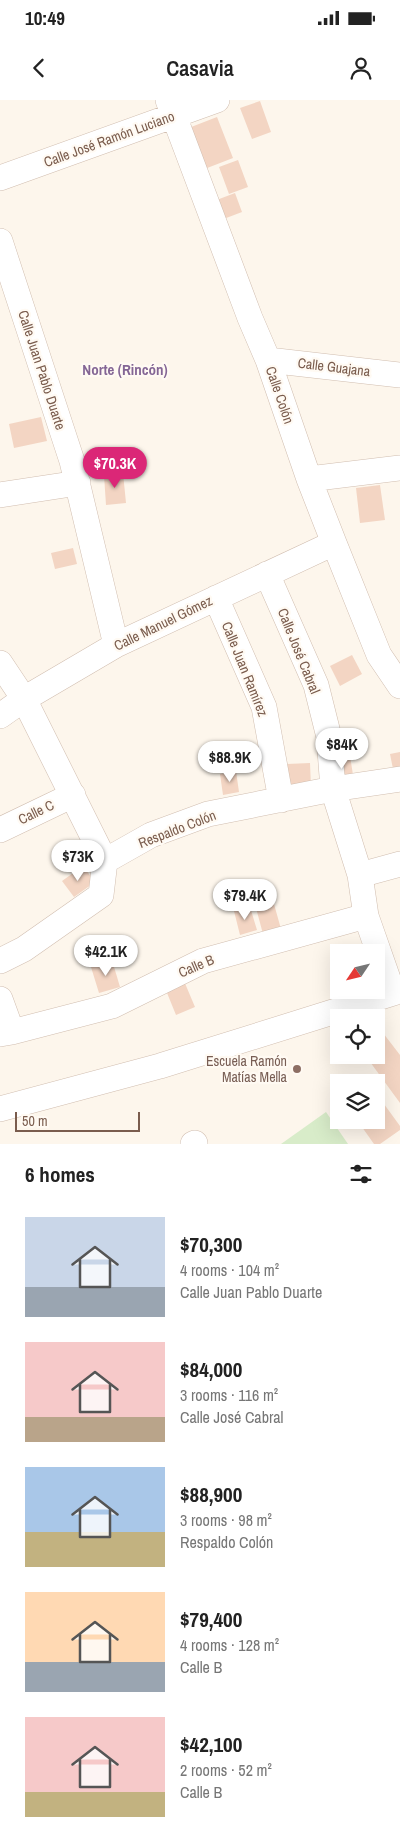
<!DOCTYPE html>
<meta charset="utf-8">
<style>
:root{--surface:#fff;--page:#f2f2f2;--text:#222;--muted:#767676;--accent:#db2777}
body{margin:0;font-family:"Archivo Narrow",sans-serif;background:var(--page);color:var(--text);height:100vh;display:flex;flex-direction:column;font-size:19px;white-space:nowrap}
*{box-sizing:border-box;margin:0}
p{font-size:16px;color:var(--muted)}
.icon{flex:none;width:28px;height:28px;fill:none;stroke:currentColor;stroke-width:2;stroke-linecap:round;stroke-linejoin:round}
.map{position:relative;height:1044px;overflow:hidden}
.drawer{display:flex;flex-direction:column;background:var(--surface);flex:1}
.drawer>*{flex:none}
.needle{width:32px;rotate:235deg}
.controls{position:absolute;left:330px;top:844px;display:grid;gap:10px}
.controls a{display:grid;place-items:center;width:55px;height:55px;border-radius:0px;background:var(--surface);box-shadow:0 5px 20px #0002;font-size:25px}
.scale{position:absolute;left:15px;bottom:12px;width:125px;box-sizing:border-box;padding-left:5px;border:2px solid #7a5c4d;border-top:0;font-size:14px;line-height:18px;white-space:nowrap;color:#7a5c4d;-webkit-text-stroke:4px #fffaf3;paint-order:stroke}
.price{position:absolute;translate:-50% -42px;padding:0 11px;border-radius:18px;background:#fff;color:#222;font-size:16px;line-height:32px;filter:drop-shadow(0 1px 2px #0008)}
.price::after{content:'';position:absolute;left:50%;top:30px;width:15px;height:11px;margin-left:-8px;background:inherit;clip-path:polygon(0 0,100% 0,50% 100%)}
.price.active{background:var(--accent);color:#fff}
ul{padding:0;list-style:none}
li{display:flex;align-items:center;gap:15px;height:125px;padding:0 25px}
li span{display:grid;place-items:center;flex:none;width:140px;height:100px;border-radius:0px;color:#555}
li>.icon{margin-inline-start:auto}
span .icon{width:60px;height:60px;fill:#fffc;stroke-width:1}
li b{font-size:21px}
h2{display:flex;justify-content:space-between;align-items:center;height:60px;padding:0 25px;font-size:21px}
.status{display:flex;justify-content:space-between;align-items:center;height:35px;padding:0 25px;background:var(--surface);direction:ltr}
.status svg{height:14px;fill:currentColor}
header{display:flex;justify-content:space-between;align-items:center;height:65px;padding:0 25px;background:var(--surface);font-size:22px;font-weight:600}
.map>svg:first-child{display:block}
.green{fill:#d8ecc9}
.building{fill:#f3d5c3}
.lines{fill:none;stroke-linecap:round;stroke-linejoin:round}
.minor-casing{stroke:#d1beb0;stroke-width:26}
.minor{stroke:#fff;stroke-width:25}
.education-dot{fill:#8d6e63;stroke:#fffaf3;stroke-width:2}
.labels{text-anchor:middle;stroke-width:4.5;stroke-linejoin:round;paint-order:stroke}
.street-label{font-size:14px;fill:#7a5c4d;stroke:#fffaf3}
.education-label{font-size:14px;fill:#785e54;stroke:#fffaf3;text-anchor:end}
.neighbourhood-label{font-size:15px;font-weight:bold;fill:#846695;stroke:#fffaf3}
</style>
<div class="status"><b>10:49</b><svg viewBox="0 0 49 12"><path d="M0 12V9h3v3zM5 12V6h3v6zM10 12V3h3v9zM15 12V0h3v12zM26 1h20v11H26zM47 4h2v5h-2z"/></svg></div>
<header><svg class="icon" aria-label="back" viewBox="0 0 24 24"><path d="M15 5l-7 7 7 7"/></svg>Casavia<svg class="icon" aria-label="person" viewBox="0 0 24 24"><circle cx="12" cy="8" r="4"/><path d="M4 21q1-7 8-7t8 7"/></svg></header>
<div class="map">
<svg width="400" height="1044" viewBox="0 0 400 1044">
<rect width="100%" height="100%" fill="#fdf6ec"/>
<path class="green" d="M 326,1012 L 348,1044 L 281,1044 Z"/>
<path class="building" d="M 260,1 L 271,32 L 252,39 L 240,8 Z
M 217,17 L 233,58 L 202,70 L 186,29 Z
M 238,60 L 248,87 L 229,94 L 219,67 Z
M 235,93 L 242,112 L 221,120 L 214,101 Z
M 41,317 L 47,341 L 14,348 L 9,324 Z
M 123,373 L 126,403 L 106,405 L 104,375 Z
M 380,385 L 385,420 L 360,423 L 356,388 Z
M 73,448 L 77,464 L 55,469 L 51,453 Z
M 352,555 L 362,574 L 340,586 L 330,566 Z
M 400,652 L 400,673 L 394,674 L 390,654 Z
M 350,656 L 354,681 L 335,684 L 331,659 Z
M 310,663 L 311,688 L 289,689 L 287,664 Z
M 236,671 L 239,692 L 223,695 L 220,674 Z
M 83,766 L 95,782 L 74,797 L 62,781 Z
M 274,804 L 281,829 L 263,834 L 256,808 Z
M 250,807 L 257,830 L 240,835 L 234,811 Z
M 112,860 L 120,887 L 99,893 L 91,867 Z
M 184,881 L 195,907 L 176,915 L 165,888 Z
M 380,929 L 400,955 L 400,1003 L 365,955 L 376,955 L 376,932 Z
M 376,993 L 400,1026 L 400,1030 L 380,1044 L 374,1044 L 357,1020 L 376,1020 Z"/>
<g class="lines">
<g class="minor-casing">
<path id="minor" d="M 168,0 L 250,218 L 268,260 L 309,379 L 334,443 L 379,555 L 400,586
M 0,78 L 217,0
M 0,141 L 72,361 L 116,545
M 268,260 L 400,275
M 309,379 L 400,368
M 0,395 L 78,383
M 267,474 L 316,585 L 329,637 L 333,689 L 360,775
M 216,498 L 264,607 L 281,700
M 0,563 L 24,599 L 105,761 L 101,795 L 24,849 L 0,861
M 0,616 L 24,599 L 116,545 L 334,443
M 0,730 L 73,695
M 105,761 L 151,735 L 208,714 L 333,689 L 400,679
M 393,893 L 366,816 L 360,775 L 400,764
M 0,899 L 12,932
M 0,934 L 12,932 L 112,906 L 203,861 L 366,816
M 0,1009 L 160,966 L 400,891
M 193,1044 L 195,1043"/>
</g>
<use href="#minor" class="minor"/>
</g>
<circle class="education-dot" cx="297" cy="969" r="5"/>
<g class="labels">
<g class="street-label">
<text transform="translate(109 39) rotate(-20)" y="5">Calle José Ramón Luciano</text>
<text transform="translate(334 267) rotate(7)" y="5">Calle Guajana</text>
<text transform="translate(42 270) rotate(72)" y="5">Calle Juan Pablo Duarte</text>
<text transform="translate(280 295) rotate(71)" y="5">Calle Colón</text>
<text transform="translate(163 523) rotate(-26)" y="5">Calle Manuel Gómez</text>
<text transform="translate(299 551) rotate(68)" y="5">Calle José Cabral</text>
<text transform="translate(245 569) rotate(68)" y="5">Calle Juan Ramírez</text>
<text transform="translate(36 712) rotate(-26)" y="5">Calle C</text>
<text transform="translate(177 729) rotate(-21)" y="5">Respaldo Colón</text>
<text transform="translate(196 866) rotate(-23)" y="5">Calle B</text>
</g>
<g class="education-label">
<text x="287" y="966">Escuela Ramón<tspan x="287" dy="16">Matías Mella</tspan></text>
</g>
<g class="neighbourhood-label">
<text x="125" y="275">Norte (Rincón)</text>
</g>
</g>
</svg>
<div class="controls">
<a><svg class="needle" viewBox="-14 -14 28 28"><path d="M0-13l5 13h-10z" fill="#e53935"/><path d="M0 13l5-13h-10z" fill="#767676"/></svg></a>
<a><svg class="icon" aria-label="locate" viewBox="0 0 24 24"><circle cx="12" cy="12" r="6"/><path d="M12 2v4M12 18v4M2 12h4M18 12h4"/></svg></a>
<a><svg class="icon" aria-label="layers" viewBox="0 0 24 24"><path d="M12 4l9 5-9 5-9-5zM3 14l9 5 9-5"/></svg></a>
</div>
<div class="scale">50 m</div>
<b class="price active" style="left:115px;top:389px">$70.3K</b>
<b class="price" style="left:342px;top:670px">$84K</b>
<b class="price" style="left:230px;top:683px">$88.9K</b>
<b class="price" style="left:78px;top:782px">$73K</b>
<b class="price" style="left:245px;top:821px">$79.4K</b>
<b class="price" style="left:106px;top:877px">$42.1K</b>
</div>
<section class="drawer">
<h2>6 homes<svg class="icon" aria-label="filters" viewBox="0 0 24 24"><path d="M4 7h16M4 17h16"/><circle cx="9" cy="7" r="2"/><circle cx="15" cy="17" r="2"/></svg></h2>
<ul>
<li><span style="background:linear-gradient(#c9d6e8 70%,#9aa5b1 0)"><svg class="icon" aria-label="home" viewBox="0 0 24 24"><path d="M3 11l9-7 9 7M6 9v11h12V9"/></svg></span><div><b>$70,300</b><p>4 rooms · 104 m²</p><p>Calle Juan Pablo Duarte</p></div></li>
<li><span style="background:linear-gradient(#f6c9c9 75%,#b9a48a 0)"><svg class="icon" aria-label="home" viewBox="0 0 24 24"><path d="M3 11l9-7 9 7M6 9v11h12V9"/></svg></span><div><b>$84,000</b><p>3 rooms · 116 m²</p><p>Calle José Cabral</p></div></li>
<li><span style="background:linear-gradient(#a9c7e8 65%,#c2b280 0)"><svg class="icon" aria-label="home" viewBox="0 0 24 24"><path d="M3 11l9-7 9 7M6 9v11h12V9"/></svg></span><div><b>$88,900</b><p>3 rooms · 98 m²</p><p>Respaldo Colón</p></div></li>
<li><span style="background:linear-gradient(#ffd9b3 70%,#9aa5b1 0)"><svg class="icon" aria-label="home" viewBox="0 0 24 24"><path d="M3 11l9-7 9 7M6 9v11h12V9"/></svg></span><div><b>$79,400</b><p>4 rooms · 128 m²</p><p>Calle B</p></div></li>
<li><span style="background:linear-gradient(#f6c9c9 75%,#c2b280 0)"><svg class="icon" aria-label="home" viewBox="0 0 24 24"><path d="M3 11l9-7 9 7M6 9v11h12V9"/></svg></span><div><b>$42,100</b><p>2 rooms · 52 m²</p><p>Calle B</p></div></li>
</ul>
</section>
